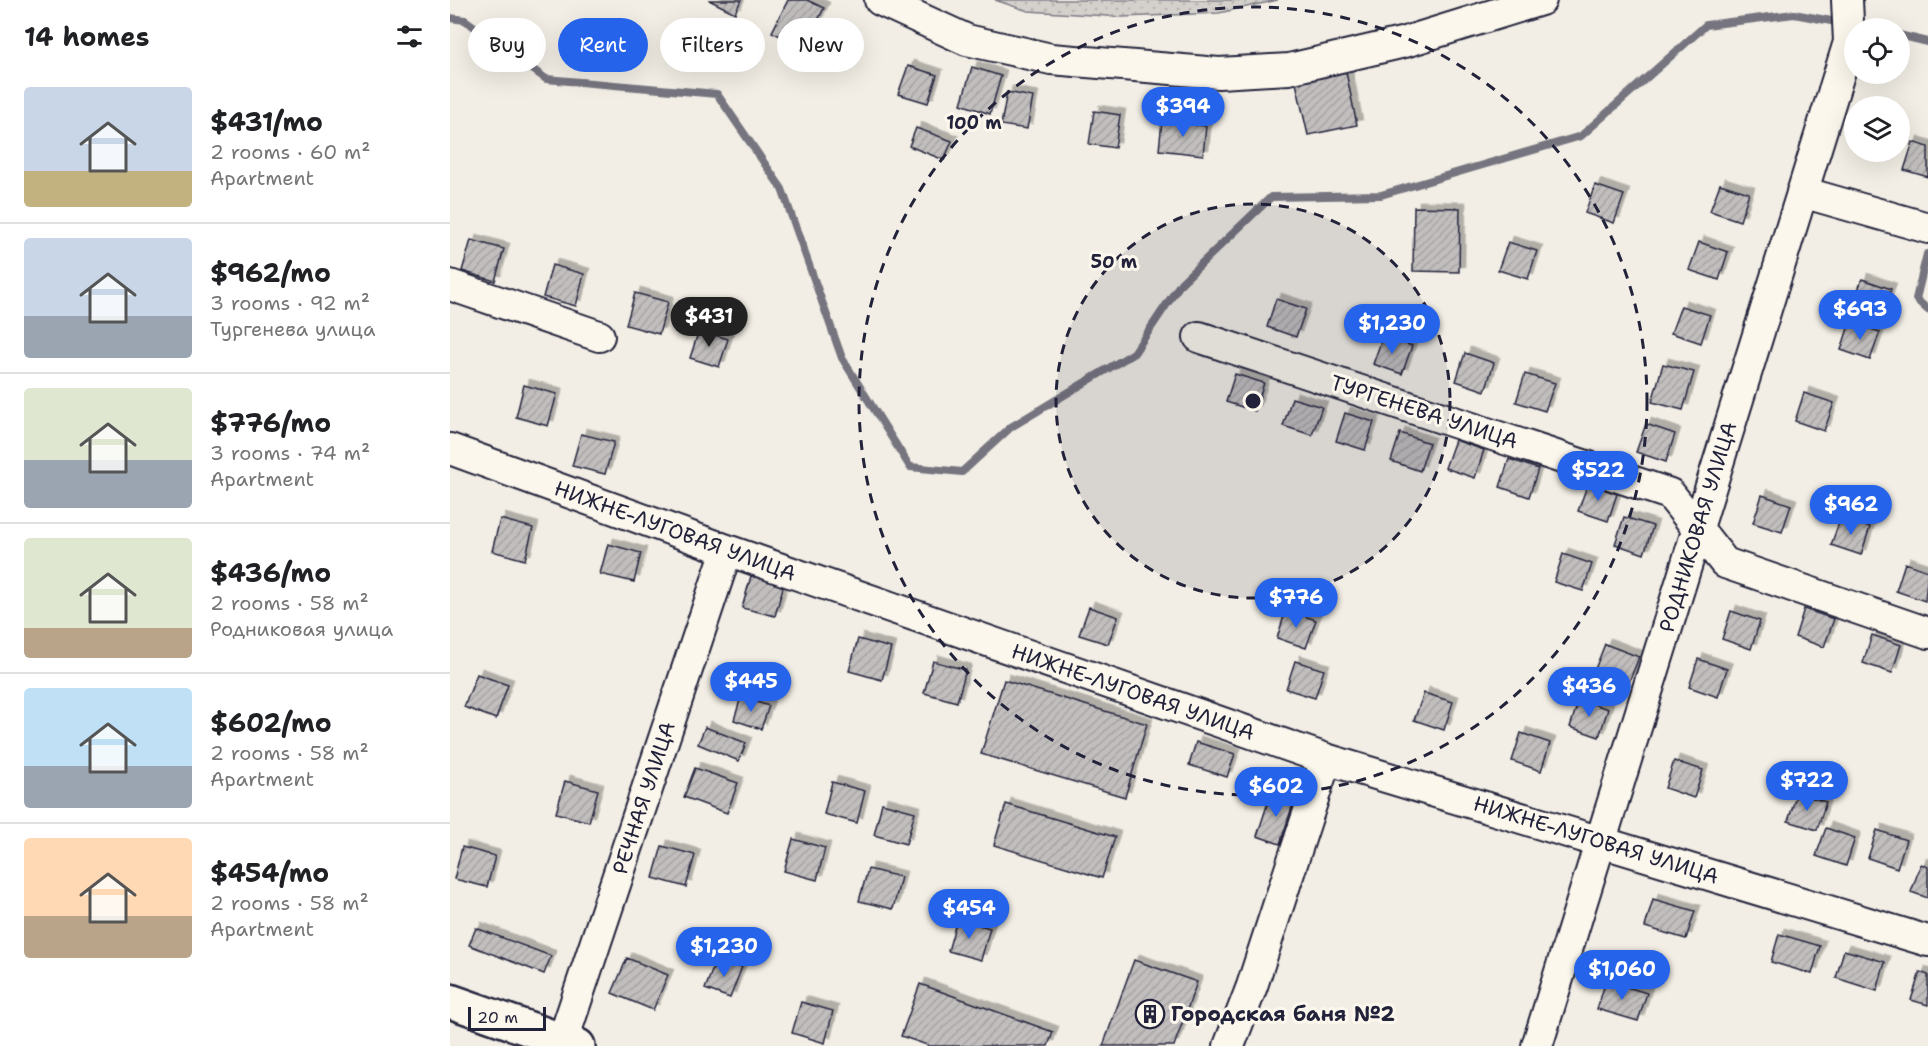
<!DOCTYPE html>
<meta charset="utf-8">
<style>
:root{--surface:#fff;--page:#f2f2f2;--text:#202124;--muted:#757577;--line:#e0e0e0;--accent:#2563eb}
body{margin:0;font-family:"Shantell Sans",sans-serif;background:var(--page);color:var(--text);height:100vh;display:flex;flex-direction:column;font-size:22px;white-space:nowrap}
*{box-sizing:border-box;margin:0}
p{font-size:20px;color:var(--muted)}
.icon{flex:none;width:33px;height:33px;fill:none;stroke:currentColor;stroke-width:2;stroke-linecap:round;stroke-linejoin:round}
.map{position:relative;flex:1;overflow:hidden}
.details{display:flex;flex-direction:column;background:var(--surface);width:450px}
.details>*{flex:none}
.banner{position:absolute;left:18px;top:18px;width:570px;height:54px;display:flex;gap:12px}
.buttons{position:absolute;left:1394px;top:18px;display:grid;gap:12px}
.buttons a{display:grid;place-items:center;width:66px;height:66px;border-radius:50%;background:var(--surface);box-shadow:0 6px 24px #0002;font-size:30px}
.scale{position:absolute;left:18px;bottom:15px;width:78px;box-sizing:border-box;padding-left:6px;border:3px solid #22223b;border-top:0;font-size:16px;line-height:21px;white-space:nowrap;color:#22223b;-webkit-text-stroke:4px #fbf7ec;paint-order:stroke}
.price{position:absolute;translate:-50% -51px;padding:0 14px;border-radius:21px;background:var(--accent);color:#fff;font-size:20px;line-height:39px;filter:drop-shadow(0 2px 3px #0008)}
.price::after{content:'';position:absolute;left:50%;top:36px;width:18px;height:14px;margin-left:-9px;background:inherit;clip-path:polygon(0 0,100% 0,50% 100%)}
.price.active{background:#222;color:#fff}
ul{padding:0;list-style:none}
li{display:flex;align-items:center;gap:18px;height:150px;padding:0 24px}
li+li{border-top:2px solid var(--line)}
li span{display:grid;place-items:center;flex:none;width:168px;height:120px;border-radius:6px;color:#555}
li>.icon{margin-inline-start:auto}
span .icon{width:72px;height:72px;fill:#fffc;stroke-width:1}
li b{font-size:26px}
h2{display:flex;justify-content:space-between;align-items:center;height:72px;padding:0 24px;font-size:26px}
.chip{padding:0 21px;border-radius:27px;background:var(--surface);box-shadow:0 6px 24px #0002;font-size:21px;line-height:54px}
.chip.active{background:var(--accent);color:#fff}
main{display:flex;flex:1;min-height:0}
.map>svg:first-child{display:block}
.grass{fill:url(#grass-dots);stroke:#7b7a84;stroke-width:1.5}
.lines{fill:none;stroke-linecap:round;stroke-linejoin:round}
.stream{stroke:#76747f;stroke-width:8}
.building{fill:url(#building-hatch);stroke:#22223b;stroke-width:1.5;filter:url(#shadow)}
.minor-casing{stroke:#22223b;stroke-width:34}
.secondary-casing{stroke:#22223b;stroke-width:38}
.minor{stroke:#fbf7ec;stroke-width:30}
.secondary{stroke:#fbf7ec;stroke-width:33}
.ring{fill:none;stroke:#22223b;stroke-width:3;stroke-dasharray:10 8}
.labels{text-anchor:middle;stroke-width:6;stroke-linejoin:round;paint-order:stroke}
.street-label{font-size:21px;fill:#22223b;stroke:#fbf7ec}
.poi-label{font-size:21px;font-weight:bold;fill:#22223b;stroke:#fbf7ec;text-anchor:start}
.centre{fill:#22223b;stroke:#fbf7ec;stroke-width:3}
.ring-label{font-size:18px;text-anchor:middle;font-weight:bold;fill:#22223b;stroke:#fbf7ec;stroke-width:6;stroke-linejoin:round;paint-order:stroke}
</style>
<main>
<section class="details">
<h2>14 homes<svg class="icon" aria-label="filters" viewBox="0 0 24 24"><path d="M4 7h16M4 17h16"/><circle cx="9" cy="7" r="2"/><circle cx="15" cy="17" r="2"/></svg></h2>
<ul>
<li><span style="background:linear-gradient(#c9d6e8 70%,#c2b280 0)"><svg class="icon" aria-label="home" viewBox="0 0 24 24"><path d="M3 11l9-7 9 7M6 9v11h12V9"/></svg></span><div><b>$431/mo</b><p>2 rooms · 60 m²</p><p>Apartment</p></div></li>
<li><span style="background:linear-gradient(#c9d6e8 65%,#9aa5b1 0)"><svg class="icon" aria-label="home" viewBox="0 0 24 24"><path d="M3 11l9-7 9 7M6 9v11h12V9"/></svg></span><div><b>$962/mo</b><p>3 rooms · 92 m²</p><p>Тургенева улица</p></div></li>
<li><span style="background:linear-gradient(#dfe7d0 60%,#9aa5b1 0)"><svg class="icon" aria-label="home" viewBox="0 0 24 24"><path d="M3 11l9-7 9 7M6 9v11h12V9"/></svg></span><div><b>$776/mo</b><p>3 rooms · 74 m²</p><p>Apartment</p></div></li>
<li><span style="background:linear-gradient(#dfe7d0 75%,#b9a48a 0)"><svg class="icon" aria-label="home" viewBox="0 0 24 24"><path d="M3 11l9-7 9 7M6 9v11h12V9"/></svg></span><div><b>$436/mo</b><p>2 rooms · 58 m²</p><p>Родниковая улица</p></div></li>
<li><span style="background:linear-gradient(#bfe0f5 65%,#9aa5b1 0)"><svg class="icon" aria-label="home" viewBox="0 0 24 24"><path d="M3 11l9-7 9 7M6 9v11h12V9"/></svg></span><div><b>$602/mo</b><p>2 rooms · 58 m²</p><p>Apartment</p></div></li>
<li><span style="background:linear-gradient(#ffd9b3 65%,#b9a48a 0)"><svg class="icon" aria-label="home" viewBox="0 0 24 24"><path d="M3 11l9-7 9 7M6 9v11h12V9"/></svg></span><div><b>$454/mo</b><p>2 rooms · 58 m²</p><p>Apartment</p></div></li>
</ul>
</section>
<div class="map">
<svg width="1478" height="1046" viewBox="0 0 1478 1046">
<defs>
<pattern id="grass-dots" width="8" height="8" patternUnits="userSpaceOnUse" patternTransform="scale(1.5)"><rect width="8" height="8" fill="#d4d1cc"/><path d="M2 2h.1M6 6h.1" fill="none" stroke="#b6b3b0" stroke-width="1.8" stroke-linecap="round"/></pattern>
<pattern id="building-hatch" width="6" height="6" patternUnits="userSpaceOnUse" patternTransform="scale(1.5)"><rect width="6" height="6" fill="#c2bebe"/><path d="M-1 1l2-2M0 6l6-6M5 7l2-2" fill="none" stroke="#a6a3a4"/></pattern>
<filter id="shadow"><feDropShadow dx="5.5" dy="-5.5" stdDeviation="0" flood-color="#0004"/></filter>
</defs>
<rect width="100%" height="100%" fill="#f2eee5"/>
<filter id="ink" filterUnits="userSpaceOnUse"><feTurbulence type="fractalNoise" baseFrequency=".0167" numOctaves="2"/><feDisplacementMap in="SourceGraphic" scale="12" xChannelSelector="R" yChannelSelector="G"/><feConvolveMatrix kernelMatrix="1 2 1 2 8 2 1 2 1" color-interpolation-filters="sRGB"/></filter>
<g filter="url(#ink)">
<path class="grass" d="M 545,0 L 828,0 L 769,13 L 673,17 L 578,11 Z"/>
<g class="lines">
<path class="stream" d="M 0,18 L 15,20 L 96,79 L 267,94 L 332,189 L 392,358 L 460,467 L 512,472 L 561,427 L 684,353 L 731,283 L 821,197 L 931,195 L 1131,136 L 1256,25 L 1344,14 L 1392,23
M 1404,26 L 1418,28
M 1449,35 L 1478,42
M 1477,254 L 1466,299 L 1478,310"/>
</g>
<path class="building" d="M 259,0 L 291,0 L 285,13 Z
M 338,0 L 357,0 L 374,8 L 354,48 L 322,32 Z
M 458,66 L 487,75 L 478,103 L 448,94 Z
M 522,67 L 551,76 L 540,114 L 511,104 Z
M 896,72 L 907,125 L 858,135 L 846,83 Z
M 557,92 L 583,97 L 577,129 L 551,125 Z
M 644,111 L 670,115 L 665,148 L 639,144 Z
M 712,121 L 756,126 L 753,155 L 709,150 Z
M 466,128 L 502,141 L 494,160 L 459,146 Z
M 1463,142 L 1478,147 L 1478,177 L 1454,170 Z
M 1270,184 L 1299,193 L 1290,221 L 1260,211 Z
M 1145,185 L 1174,195 L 1164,223 L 1135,213 Z
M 964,207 L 1010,208 L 1009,272 L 963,271 Z
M 21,240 L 54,249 L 45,281 L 12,271 Z
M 1058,242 L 1087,251 L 1078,279 L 1048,270 Z
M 1249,242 L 1278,252 L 1269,280 L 1239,270 Z
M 102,265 L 134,274 L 126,306 L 93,297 Z
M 1412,279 L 1441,289 L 1431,317 L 1402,307 Z
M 185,293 L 218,302 L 209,334 L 176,325 Z
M 826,299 L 856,309 L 846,337 L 817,327 Z
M 1231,306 L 1260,315 L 1251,343 L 1221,333 Z
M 1400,322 L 1430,332 L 1420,360 L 1391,350 Z
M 249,330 L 278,339 L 269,367 L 240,358 Z
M 933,336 L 962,346 L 952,374 L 923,364 Z
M 1015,353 L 1044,363 L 1035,391 L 1006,381 Z
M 1213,364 L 1244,372 L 1233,410 L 1202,402 Z
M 785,374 L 814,383 L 805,411 L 776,402 Z
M 1075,374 L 1105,383 L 1095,411 L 1066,402 Z
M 74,385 L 107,394 L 98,426 L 66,417 Z
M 1354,393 L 1384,403 L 1374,431 L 1345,421 Z
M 842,398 L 872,407 L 862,435 L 833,426 Z
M 895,413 L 924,422 L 915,450 L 886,441 Z
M 1196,424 L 1225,434 L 1216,462 L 1186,452 Z
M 950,433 L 979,443 L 970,471 L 941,461 Z
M 131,434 L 164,442 L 155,474 L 122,466 Z
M 1005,440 L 1034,450 L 1025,478 L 995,468 Z
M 1059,459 L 1088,469 L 1079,497 L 1050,487 Z
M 1138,483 L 1167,494 L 1158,521 L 1128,511 Z
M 1312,495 L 1341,505 L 1332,532 L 1303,523 Z
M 1174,517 L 1203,526 L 1194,554 L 1165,544 Z
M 1391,517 L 1420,527 L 1411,555 L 1381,545 Z
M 50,519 L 83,528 L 75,560 L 42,551 Z
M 158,544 L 191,553 L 184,582 L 150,574 Z
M 1113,554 L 1142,564 L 1133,591 L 1104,582 Z
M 1455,563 L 1478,571 L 1475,601 L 1446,591 Z
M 301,576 L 334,584 L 325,616 L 292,608 Z
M 639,607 L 668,617 L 658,644 L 629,635 Z
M 1354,609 L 1384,619 L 1374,647 L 1345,637 Z
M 836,610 L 866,620 L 856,648 L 827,638 Z
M 1281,611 L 1310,621 L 1301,649 L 1272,639 Z
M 1422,635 L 1451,645 L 1442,673 L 1413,663 Z
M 408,639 L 441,648 L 432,680 L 399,671 Z
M 1155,644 L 1189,657 L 1179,682 L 1145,669 Z
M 1248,659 L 1277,669 L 1268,697 L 1239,687 Z
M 483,661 L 516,670 L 507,702 L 474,693 Z
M 845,661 L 874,670 L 865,698 L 836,689 Z
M 27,674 L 58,685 L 46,719 L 14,707 Z
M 554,680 L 697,724 L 675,797 L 531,754 Z
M 974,693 L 1003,702 L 994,730 L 964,720 Z
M 291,697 L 319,706 L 311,729 L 284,720 Z
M 1129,699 L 1158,709 L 1149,737 L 1120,727 Z
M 255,727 L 296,743 L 289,761 L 248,744 Z
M 1071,733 L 1100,743 L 1091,771 L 1062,761 Z
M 746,742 L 785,754 L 777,777 L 739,765 Z
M 1224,761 L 1253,770 L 1244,798 L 1215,788 Z
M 245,768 L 288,783 L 277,813 L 234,797 Z
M 115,781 L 148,790 L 139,822 L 106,813 Z
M 382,782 L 415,791 L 407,823 L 374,814 Z
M 821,793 L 844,801 L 830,844 L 807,836 Z
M 1347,793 L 1376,802 L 1367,830 L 1338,821 Z
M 432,803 L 465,812 L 456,844 L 424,835 Z
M 556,804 L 665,837 L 652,878 L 544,845 Z
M 1376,828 L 1405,838 L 1396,866 L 1366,856 Z
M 1427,830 L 1456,840 L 1447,868 L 1418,858 Z
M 343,839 L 375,848 L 367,880 L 334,871 Z
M 212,846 L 245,855 L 236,887 L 203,878 Z
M 12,847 L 45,856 L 37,887 L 4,879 Z
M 1471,864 L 1478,867 L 1478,898 L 1461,892 Z
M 418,869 L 451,877 L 443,909 L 409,901 Z
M 1203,899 L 1245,911 L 1236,939 L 1195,927 Z
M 507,919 L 540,928 L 531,960 L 498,951 Z
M 26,928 L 101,956 L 94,974 L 19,945 Z
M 1329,934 L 1370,946 L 1362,974 L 1321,962 Z
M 1394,950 L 1435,962 L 1427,991 L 1386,978 Z
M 177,958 L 218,975 L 203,1010 L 162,993 Z
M 267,958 L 292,967 L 280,998 L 255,989 Z
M 684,960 L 747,982 L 724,1046 L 653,1046 Z
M 1470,972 L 1478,975 L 1478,1005 L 1461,1000 Z
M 1156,981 L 1197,993 L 1188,1021 L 1147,1009 Z
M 470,984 L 603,1032 L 598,1046 L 480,1046 L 451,1036 Z
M 351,1002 L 383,1011 L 375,1043 L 342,1033 Z"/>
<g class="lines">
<g class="minor-casing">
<path id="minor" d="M 430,0 L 517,40 L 601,59 L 769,73 L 839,69 L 955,42 L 1091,0
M 1352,192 L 1478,228
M 0,285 L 149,336
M 749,337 L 1220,494 L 1275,563 L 1478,633
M 0,449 L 277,550 L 876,759 L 1478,941
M 111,1046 L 277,550
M 779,1046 L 802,986 L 876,759
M 1087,1046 L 1399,42 L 1397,0"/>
</g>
<g class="secondary-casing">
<path id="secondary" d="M 0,1001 L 128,1046"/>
</g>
<use href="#minor" class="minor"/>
<use href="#secondary" class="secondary"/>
</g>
</g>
<circle cx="803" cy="401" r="197" fill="#22223b" fill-opacity=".12"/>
<g class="ring">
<circle cx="803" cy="401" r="197"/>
<circle cx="803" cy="401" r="394"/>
</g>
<defs>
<g id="building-ring" transform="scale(1.5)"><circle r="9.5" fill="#fbf7ec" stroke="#22223b" stroke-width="1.5"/><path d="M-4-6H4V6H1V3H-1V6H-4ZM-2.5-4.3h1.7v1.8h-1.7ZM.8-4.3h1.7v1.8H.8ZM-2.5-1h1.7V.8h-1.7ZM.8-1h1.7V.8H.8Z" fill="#22223b"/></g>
</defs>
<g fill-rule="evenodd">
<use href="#building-ring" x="700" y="1014"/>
</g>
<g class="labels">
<g class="street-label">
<text transform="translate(974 412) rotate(18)" y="7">ТУРГЕНЕВА УЛИЦА</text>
<text transform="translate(1248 527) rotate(-73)" y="7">РОДНИКОВАЯ УЛИЦА</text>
<text transform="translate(225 531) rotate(20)" y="7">НИЖНЕ-ЛУГОВАЯ УЛИЦА</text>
<text transform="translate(683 692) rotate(19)" y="7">НИЖНЕ-ЛУГОВАЯ УЛИЦА</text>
<text transform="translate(194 798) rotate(-72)" y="7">РЕЧНАЯ УЛИЦА</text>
<text transform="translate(1146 840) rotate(17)" y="7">НИЖНЕ-ЛУГОВАЯ УЛИЦА</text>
</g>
<g class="poi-label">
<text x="721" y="1021">Городская баня №2</text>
</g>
</g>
<circle cx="803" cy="401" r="9" class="centre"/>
<g class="ring-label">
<text x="524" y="129">100 m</text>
<text x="664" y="268">50 m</text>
</g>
</svg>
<div class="buttons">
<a><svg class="icon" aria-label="locate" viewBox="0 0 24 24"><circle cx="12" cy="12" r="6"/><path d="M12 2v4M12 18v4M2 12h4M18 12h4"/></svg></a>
<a><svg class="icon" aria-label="layers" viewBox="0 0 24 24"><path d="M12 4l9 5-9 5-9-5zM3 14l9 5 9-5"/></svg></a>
</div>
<div class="scale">20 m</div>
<b class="price" style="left:733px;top:138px">$394</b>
<b class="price" style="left:1410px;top:341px">$693</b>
<b class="price active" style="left:259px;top:348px">$431</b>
<b class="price" style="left:942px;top:355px">$1,230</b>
<b class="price" style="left:1148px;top:502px">$522</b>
<b class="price" style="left:1401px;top:536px">$962</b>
<b class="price" style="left:846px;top:629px">$776</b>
<b class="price" style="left:301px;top:713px">$445</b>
<b class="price" style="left:1139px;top:718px">$436</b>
<b class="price" style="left:1357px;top:812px">$722</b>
<b class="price" style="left:826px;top:818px">$602</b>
<b class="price" style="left:519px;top:940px">$454</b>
<b class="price" style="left:274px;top:978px">$1,230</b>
<b class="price" style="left:1172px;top:1001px">$1,060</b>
<div class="banner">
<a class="chip">Buy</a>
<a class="chip active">Rent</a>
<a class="chip">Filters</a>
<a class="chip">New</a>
</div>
</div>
</main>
